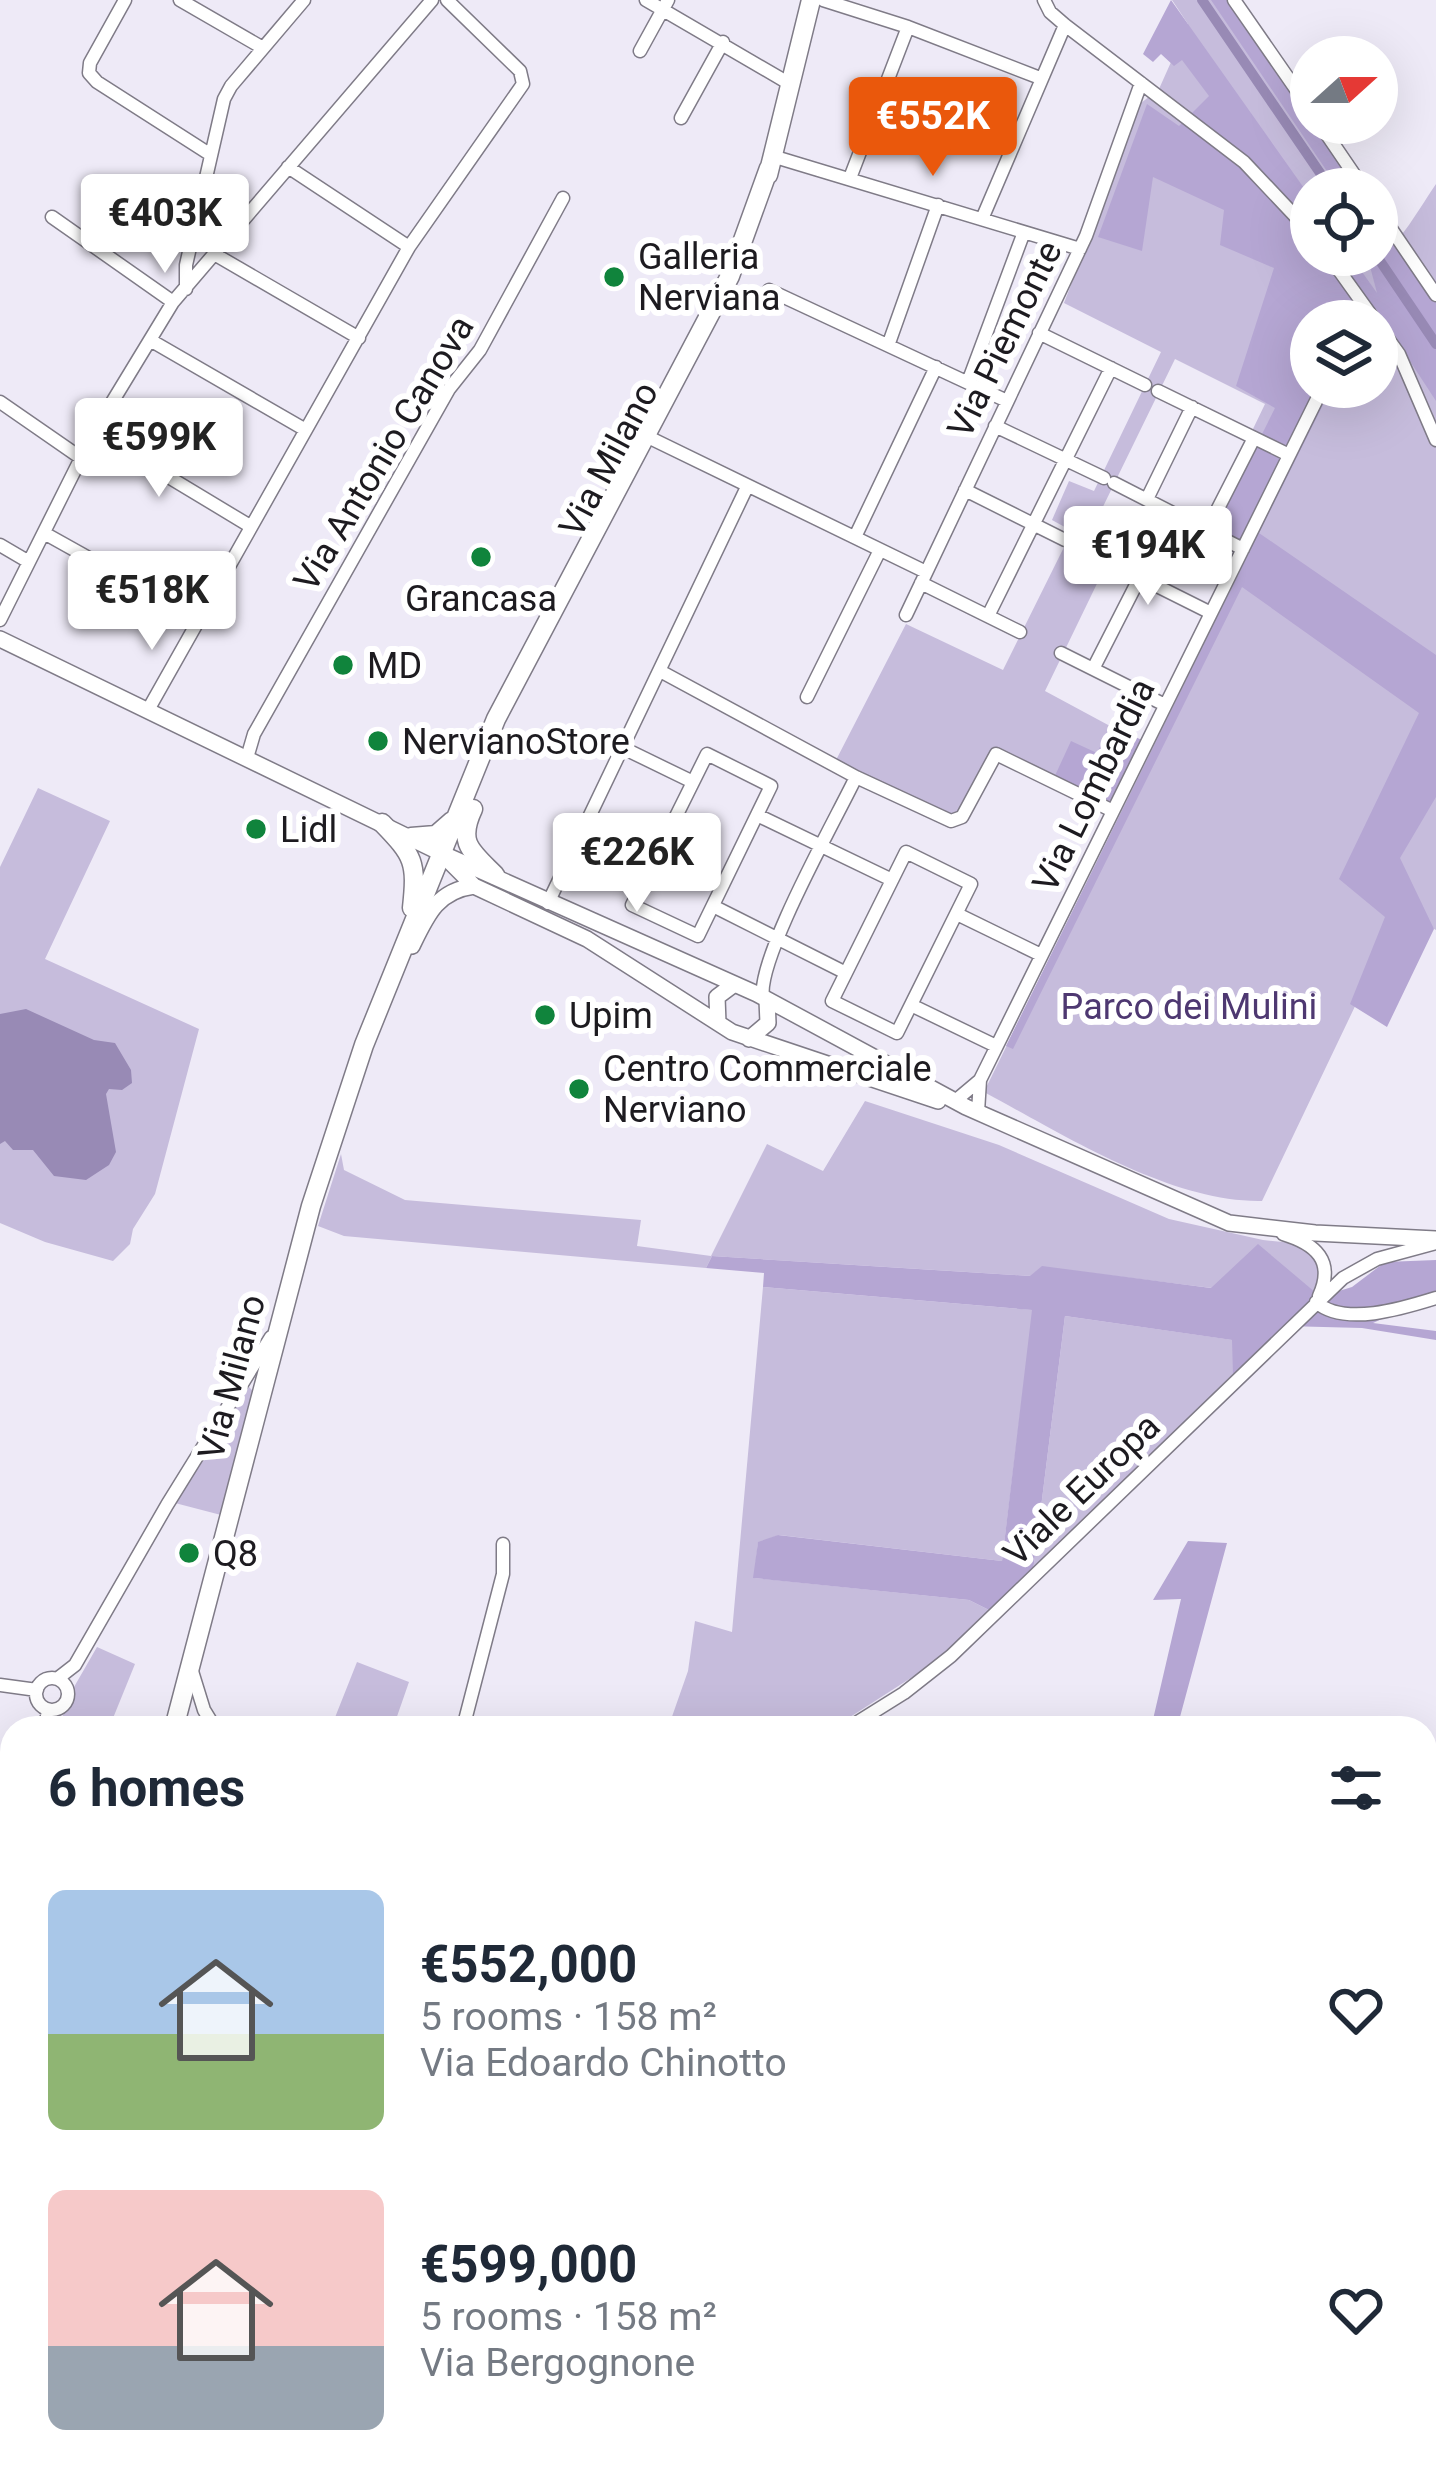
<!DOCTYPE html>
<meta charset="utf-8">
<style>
:root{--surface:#fff;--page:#f2f2f3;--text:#1f2937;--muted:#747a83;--accent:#ea580c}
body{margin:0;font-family:Roboto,sans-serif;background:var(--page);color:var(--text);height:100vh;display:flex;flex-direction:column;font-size:45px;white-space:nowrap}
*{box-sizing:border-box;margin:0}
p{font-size:39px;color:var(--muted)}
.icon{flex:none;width:66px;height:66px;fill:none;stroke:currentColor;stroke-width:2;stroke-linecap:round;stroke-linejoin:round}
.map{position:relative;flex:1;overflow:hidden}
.details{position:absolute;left:0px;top:1716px;width:1437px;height:771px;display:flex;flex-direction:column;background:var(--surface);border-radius:36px 36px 0 0;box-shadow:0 12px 48px #0002}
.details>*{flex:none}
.needle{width:78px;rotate:69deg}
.tools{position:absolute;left:1290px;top:36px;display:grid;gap:24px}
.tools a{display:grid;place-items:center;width:108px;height:108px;border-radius:50%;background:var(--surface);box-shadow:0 12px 48px #0002;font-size:60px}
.price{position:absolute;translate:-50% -102px;padding:0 27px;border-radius:12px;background:#fff;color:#222;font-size:39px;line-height:78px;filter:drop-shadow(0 3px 6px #0008)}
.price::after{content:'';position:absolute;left:50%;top:72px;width:36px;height:27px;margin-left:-18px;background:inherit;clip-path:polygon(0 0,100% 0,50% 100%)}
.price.current{background:var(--accent);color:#fff}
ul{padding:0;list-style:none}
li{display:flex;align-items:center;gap:36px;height:300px;padding:0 48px}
li span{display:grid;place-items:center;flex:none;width:336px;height:240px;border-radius:18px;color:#555}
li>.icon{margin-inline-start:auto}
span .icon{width:144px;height:144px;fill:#fffc;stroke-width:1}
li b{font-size:51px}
h2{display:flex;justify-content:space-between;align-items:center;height:144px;padding:0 48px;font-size:51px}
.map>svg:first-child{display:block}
.green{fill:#c6bcdc;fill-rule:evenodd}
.forest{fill:#b5a6d3}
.water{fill:#988ab5}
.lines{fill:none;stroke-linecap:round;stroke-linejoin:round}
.canal{stroke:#988ab5;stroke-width:10}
.minor-casing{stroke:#7f7b87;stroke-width:15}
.tertiary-casing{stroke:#7f7b87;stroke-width:18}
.primary-casing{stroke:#7f7b87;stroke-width:21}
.minor{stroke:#fff;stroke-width:12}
.tertiary{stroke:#fff;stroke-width:15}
.primary{stroke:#fff;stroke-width:18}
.poi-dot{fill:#10843c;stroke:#fff;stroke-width:4.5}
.labels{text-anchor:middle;stroke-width:12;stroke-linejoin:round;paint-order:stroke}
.poi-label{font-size:36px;fill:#1d1b20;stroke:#fff;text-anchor:start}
.street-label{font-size:36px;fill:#1d1b20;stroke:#fff}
.park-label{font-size:36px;fill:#4e3871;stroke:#fff}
</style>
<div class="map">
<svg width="1436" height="2486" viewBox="0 0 1436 2486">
<rect width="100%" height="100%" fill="#eeeaf7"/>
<path class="green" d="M 1172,0 L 1230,0 L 1359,189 L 1311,189 L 1311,255 C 1399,255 1388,256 1436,184 L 1436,930 L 1401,910 L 1262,1201 C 1171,1203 1062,1134 984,1092 L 1296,455 L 1252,431 L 1265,404 L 1175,359 L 1097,519 L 1122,532 L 1045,691 L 1110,726 L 1098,754 L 1053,780 L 993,751 L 959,812 L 952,816 L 835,762 L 906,624 L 1003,670 L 1072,531 L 1052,520 L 1069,481 L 1094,491 L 1161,352 L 1064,303 L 1141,103 L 1159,89 L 1188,24 ZM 1311,321 L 1377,321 L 1377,387 L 1311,387 Z
M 38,788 L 110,821 L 45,959 L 199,1029 L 155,1194 L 133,1229 L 130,1244 L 113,1261 L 45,1242 L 0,1223 L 0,867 Z
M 865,1101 L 999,1145 L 1169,1219 L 1263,1240 L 1303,1244 L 1321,1266 L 1316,1293 L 1212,1288 L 1042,1267 L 1031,1276 L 712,1256 L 706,1268 L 344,1236 L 318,1226 L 341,1154 L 344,1170 L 405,1200 L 641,1220 L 637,1246 L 711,1256 L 767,1144 L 823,1171 Z
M 763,1287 L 1033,1310 L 1002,1561 L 779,1535 L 758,1543 L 754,1578 L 969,1600 L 991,1611 L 931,1665 L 833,1728 L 668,1728 L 688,1671 L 695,1621 L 732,1632 Z
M 1065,1316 L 1233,1340 L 1233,1374 L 1033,1571 Z
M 249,1387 L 254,1392 L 221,1515 L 175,1503 Z
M 97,1647 L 135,1664 L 109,1728 L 53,1728 L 71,1705 L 74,1687 Z
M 357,1662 L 409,1682 L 393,1728 L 356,1728 L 334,1720 Z"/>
<path class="forest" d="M 1171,0 L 1311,198 L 1311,255 L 1350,255 L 1377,293 L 1367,255 L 1377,255 L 1377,216 L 1436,303 L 1436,401 L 1376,309 L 1364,321 L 1311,321 L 1311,387 L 1332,387 L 1259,533 L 1436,655 L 1436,797 L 1400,858 L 1434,929 L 1387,1027 L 1350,1004 L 1385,917 L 1339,879 L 1419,713 L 1242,587 L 1013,1049 L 1006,1046 L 1251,549 L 1215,529 L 1275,408 L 1236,386 L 1274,268 L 1220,245 L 1224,210 L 1153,177 L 1142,251 L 1098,237 L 1147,104 L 1179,126 L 1209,96 L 1182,60 L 1174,66 L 1161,54 L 1153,62 L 1143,54 Z
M 1211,0 L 1228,0 L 1359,189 L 1339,189 Z
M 1110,726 L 1142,740 L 1111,808 L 1053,780 L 1071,741 L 1097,753 Z
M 1258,1244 L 1316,1293 L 1313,1299 L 1352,1287 L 1385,1262 L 1436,1260 L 1436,1294 L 1373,1323 L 1436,1331 L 1436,1340 L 1362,1328 L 1285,1326 L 1233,1374 L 1232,1340 L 1065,1316 L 1033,1571 L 991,1611 L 969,1600 L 753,1578 L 758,1542 L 778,1535 L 1002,1561 L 1032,1310 L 763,1287 L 764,1273 L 706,1268 L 712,1256 L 1030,1276 L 1042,1266 L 1211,1288 Z
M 1188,1541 L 1227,1543 L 1177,1728 L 1151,1728 L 1181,1599 L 1153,1600 Z"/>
<path class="water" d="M 26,1009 L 94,1040 L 115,1043 L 131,1070 L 132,1083 L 122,1090 L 109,1089 L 106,1094 L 116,1152 L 109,1165 L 86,1180 L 54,1176 L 33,1150 L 13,1150 L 5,1141 L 0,1144 L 0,1014 Z"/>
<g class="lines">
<path class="canal" d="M 1202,0 L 1331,189
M 1376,255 L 1436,344"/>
<g class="minor-casing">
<path id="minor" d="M 125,0 L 90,63 L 89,73 L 97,82 L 211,155
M 180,0 L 263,48
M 646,0 L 790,84
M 823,0 L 908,27 L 1040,78
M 1044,0 L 1050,12 L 1065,25 L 1244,162 L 1311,233
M 1234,0 L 1311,111
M 640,51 L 668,0
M 681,118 L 723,42
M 1319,123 L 1364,189
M 772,156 L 1080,249
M 288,167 L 409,247
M 850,178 L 908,27
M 1377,208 L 1436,295
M 52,217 L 173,302
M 982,219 L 1065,25
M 216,255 L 359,338
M 1328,255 L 1399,354 L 1436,440
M 186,289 L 186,265 L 224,99 L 231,86 L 304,0
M 769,290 L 1007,401
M 1039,333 L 1145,385
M 150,340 L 304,429
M 889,343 L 938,205
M 968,382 L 1024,232
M 1158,391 L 1289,455
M 0,402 L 81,458
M 995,426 L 1104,478
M 94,432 L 250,526
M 646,436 L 926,572
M 1114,483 L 1243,549
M 965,490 L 1065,540
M 1147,499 L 1192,407
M 1207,530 L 1254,438
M 44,533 L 198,619
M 855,537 L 936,367
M 0,545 L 29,562
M 1107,561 L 1211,613
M 921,583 L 1020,632
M 906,615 L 1086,236 L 1141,83
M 988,616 L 1111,368
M 0,620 L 94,432 L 173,302 L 432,0
M 1061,653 L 1165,705
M 1093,669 L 1140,577
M 660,671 L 856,777 L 951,821 L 962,817 L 996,754 L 1113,811
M 807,697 L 880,550
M 148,710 L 409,247 L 523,84 L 520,71 L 447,0
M 623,748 L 693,782
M 707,754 L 771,786 L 698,936 L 632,905 Z
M 247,758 L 254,734 L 449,389 L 480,350 L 563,198
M 757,815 L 892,880
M 577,841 L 648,874
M 906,852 L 971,884 L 897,1033 L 832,1001 Z
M 548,903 L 747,487
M 713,906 L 846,973
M 957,914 L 1041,955
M 763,998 C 756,960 836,819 856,777
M 911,1005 L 996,1046
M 955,1101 L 980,1080
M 978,1112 L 980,1080 L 1323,387
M 1283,1234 C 1316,1244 1335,1261 1319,1296
M 1316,1302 C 1344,1327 1404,1308 1436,1298
M 191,1668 L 204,1710 L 215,1728
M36 1694a16 16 0 1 1 32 0a16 16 0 1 1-32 0Z
M 57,1679 L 75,1665 L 167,1505 L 271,1337
M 0,1685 L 37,1690
M 45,1728 L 48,1710
M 183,1728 L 206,1728
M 463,1728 L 503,1574 L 503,1544
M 848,1728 L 904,1693 L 951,1656 L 1343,1278 L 1377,1259 L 1436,1243
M 0,1817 L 12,1793
M 1425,1926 L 1436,1886
M 0,1934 L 12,1933
M 1425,1968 L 1436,1983
M 1425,2014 L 1436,2006
M 1425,2168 L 1436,2169
M 1425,2365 L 1436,2367
M 1425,2427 L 1436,2387
M 15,2478 L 97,2486
M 555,2486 L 558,2475
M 908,2486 L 911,2475
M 1017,2486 L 1020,2475
M 1103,2486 L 1106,2475
M 1341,2486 L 1343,2475
M 1413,2486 L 1415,2475"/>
</g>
<g class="tertiary-casing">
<path id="tertiary" d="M 0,639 L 441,853 L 757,994 L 966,1107 L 1229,1223 L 1315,1233 L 1436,1239
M 447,859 L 474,886 L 587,939 L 732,1032 L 938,1101
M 412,946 C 427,915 437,891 474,886
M 718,1023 L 717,997 L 733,985
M 749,1039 L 768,1023 L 767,1000"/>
</g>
<g class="primary-casing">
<path id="primary" d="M 768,175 L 811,0
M 473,809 C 457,843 471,851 495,875
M 382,823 C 414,856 417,862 412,908
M 411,837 L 436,835 L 452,821
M 174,1728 L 311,1206 L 364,1045 L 496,719 L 730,276 L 769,168
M 0,2405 L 12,2359"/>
</g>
<use href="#minor" class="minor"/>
<use href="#tertiary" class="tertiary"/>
<use href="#primary" class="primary"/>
</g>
<g class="poi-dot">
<circle cx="614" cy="277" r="12"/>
<circle cx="481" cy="557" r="12"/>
<circle cx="343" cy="665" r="12"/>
<circle cx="378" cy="741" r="12"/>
<circle cx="256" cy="829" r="12"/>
<circle cx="545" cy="1015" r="12"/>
<circle cx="579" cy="1089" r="12"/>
<circle cx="189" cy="1553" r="12"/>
</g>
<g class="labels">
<g class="poi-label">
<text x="638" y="269">Galleria<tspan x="638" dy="41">Nerviana</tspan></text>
<text x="481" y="611" text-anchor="middle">Grancasa</text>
<text x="367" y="678">MD</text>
<text x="402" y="754">NervianoStore</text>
<text x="280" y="842">Lidl</text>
<text x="569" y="1028">Upim</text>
<text x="603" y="1081">Centro Commerciale<tspan x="603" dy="41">Nerviano</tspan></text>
<text x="213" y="1566">Q8</text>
</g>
<g class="street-label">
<text transform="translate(1004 339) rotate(-64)" y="13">Via Piemonte</text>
<text transform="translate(383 453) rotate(-59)" y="13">Via Antonio Canova</text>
<text transform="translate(608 459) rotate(-62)" y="13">Via Milano</text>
<text transform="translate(1093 785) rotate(-64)" y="13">Via Lombardia</text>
<text transform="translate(231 1377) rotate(-75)" y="13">Via Milano</text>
<text transform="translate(1081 1489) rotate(-44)" y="13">Viale Europa</text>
</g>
<g class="park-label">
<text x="1189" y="1019">Parco dei Mulini</text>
</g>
</g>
</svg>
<div class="tools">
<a><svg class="needle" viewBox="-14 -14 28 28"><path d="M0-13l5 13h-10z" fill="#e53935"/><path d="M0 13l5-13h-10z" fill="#747a83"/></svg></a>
<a><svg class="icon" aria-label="locate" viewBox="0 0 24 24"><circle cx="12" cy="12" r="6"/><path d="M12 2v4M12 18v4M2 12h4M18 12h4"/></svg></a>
<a><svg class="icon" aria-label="layers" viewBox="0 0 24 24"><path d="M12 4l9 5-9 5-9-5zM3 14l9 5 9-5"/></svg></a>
</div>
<b class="price current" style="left:933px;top:179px">€552K</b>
<b class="price" style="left:165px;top:276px">€403K</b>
<b class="price" style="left:159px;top:500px">€599K</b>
<b class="price" style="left:1148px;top:608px">€194K</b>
<b class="price" style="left:152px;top:653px">€518K</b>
<b class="price" style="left:637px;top:915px">€226K</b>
<section class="details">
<h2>6 homes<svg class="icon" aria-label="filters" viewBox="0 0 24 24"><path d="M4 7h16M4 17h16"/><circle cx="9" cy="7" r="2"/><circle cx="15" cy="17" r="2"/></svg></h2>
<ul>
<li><span style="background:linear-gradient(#a9c7e8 60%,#8fb573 0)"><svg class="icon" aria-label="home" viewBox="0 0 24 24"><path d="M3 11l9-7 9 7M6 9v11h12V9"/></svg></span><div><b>€552,000</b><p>5 rooms · 158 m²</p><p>Via Edoardo Chinotto</p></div><svg class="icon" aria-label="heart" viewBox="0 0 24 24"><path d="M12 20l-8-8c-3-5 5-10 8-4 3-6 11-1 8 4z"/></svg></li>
<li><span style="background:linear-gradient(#f6c9c9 65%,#9aa5b1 0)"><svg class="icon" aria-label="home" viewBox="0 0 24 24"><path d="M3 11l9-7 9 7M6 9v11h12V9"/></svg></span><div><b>€599,000</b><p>5 rooms · 158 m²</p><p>Via Bergognone</p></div><svg class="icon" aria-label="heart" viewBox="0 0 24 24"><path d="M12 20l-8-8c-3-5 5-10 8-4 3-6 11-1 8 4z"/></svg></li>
</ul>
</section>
</div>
